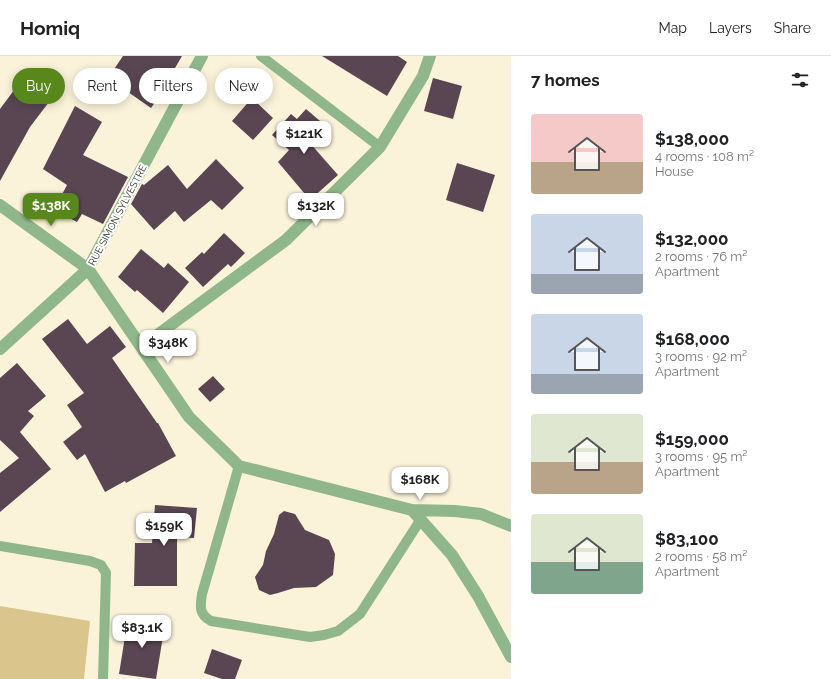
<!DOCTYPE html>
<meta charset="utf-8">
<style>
:root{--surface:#fff;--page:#f2f2f2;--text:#202124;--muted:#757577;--line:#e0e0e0;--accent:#58881b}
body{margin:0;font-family:Raleway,sans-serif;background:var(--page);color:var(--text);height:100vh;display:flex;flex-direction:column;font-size:15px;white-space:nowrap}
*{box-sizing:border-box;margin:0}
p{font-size:13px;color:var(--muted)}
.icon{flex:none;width:22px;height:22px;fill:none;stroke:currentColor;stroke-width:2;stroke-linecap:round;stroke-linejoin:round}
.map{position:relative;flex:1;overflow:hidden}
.sheet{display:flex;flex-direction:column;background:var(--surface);width:320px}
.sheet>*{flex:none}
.guide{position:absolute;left:12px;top:12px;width:380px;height:36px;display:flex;gap:8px}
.price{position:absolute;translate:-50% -34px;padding:0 9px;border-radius:8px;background:#fff;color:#222;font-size:13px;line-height:26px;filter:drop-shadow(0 1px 2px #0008)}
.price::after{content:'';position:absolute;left:50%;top:24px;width:12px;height:9px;margin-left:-6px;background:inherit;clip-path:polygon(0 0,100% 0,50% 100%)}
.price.current{background:var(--accent);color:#fff}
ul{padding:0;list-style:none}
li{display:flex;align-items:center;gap:12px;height:100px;padding:0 20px}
li span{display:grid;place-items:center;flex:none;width:112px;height:80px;border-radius:4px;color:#555}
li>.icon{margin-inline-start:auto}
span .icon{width:48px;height:48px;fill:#fffc;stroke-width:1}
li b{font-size:17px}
h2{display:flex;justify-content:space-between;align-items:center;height:48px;padding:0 20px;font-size:17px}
.pill{padding:0 14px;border-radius:18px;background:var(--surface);box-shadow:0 2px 10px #0003;font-size:14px;line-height:36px}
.pill.current{background:var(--accent);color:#fff}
header{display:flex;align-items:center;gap:24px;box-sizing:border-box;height:56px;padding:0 20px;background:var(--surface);border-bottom:1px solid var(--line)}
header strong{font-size:19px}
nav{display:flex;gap:22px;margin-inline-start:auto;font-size:14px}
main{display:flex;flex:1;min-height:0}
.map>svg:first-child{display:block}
.green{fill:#dac68d}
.building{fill:#5a4653}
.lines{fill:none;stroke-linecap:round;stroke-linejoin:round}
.lane{stroke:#90b78b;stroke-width:10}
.street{stroke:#90b78b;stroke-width:12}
.labels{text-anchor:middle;stroke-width:4;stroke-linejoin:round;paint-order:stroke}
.street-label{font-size:10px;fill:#39362c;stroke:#fff}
</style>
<header>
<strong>Homiq</strong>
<nav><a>Map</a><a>Layers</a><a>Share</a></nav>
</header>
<main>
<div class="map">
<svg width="511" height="623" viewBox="0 0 511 623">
<rect width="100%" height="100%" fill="#fbf2da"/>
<path class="green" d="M 0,550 L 90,565 L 84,623 L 0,623 Z"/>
<path class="building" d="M 123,0 L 182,0 L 168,24 L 170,25 L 151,52 L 108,22 Z
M 322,0 L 398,0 L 407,6 L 387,40 Z
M 23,22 L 52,42 L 30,71 L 0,125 L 0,53 Z
M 433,22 L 462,30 L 453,63 L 424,55 Z
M 252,42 L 273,62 L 253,84 L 232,65 Z
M 75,50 L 102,66 L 83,99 L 128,121 L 103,168 L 82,158 L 77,166 L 54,154 L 67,129 L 43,113 Z
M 306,53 L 320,65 L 308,79 L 312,83 L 309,86 L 338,119 L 310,144 L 278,106 L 289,94 L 272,79 L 291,58 L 297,63 Z
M 216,103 L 244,132 L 222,154 L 211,144 L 184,166 L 175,155 L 154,174 L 131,148 L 142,128 L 144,129 L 168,109 L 187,133 Z
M 457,107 L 495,119 L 483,156 L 446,144 Z
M 224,177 L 245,197 L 231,211 L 228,208 L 203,231 L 185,212 L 202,196 L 204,198 Z
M 141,193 L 164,212 L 168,207 L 189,226 L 163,257 L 137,234 L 135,236 L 118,221 Z
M 68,263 L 87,288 L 110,270 L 126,291 L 112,302 L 157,367 L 158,367 L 176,400 L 126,427 L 125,425 L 105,436 L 85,398 L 77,404 L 63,386 L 82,371 L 67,349 L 84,337 L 42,283 Z
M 17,307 L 46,340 L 28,355 L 34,360 L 20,376 L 51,413 L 0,456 L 0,417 L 19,402 L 0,384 L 0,322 Z
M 213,320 L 225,333 L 210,346 L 198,333 Z
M 155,449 L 197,452 L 194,482 L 177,481 L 177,530 L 134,530 L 135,487 L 152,487 Z
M 284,455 L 295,458 L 305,474 L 329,484 L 335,498 L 333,519 L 316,531 L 294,532 L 278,537 L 270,539 L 259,534 L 255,521 L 263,509 L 266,495 L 274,478 L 279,459 Z
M 128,562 L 165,568 L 156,623 L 119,618 Z
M 212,593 L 242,604 L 235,623 L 222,623 L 204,617 Z"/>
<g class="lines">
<path class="lane" d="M 261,0 L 380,91
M 239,410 L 202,538 C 200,551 199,558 211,565 L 310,581 L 324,579 L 338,575 L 360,558 L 421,463
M 0,490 L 90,505 L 101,509 L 106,517 L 103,623"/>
<path class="street" d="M 0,149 L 88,213 L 189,361 L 239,410 L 412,454 L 452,499 L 478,540 L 511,601
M 141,291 L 286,184 L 380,91 L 423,20 L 430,0
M 0,293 L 88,213 L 202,0
M 412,454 L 455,455 L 481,458 L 511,470"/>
</g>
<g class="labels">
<g class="street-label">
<text transform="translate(117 159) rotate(-62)" y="4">RUE SIMON SYLVESTRE</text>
</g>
</g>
</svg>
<b class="price" style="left:304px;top:99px">$121K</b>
<b class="price current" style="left:51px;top:171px">$138K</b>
<b class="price" style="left:316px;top:171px">$132K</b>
<b class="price" style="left:168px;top:308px">$348K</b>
<b class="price" style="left:420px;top:445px">$168K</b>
<b class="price" style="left:164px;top:491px">$159K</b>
<b class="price" style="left:142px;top:593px">$83.1K</b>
<div class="guide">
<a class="pill current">Buy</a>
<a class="pill">Rent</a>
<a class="pill">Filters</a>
<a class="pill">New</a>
</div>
</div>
<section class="sheet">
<h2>7 homes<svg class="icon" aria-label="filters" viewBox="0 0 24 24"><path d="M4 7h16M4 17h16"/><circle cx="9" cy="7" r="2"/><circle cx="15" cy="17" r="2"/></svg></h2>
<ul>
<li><span style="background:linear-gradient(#f6c9c9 60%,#b9a48a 0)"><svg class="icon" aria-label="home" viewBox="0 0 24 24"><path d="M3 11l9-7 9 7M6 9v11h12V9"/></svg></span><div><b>$138,000</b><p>4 rooms · 108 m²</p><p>House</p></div></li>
<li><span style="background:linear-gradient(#c9d6e8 75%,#9aa5b1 0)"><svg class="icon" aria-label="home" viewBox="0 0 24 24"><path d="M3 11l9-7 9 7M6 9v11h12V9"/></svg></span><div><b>$132,000</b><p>2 rooms · 76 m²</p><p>Apartment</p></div></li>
<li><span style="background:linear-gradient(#c9d6e8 75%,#9aa5b1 0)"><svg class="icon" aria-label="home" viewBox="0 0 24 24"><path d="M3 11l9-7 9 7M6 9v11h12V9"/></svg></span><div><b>$168,000</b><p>3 rooms · 92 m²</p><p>Apartment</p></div></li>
<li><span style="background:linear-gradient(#dfe7d0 60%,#b9a48a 0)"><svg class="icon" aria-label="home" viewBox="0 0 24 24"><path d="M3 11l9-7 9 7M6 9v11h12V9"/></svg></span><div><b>$159,000</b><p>3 rooms · 95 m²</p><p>Apartment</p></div></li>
<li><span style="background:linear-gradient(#dfe7d0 60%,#7fa58c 0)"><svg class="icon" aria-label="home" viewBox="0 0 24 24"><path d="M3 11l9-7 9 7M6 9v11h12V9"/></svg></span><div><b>$83,100</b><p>2 rooms · 58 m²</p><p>Apartment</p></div></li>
</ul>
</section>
</main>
